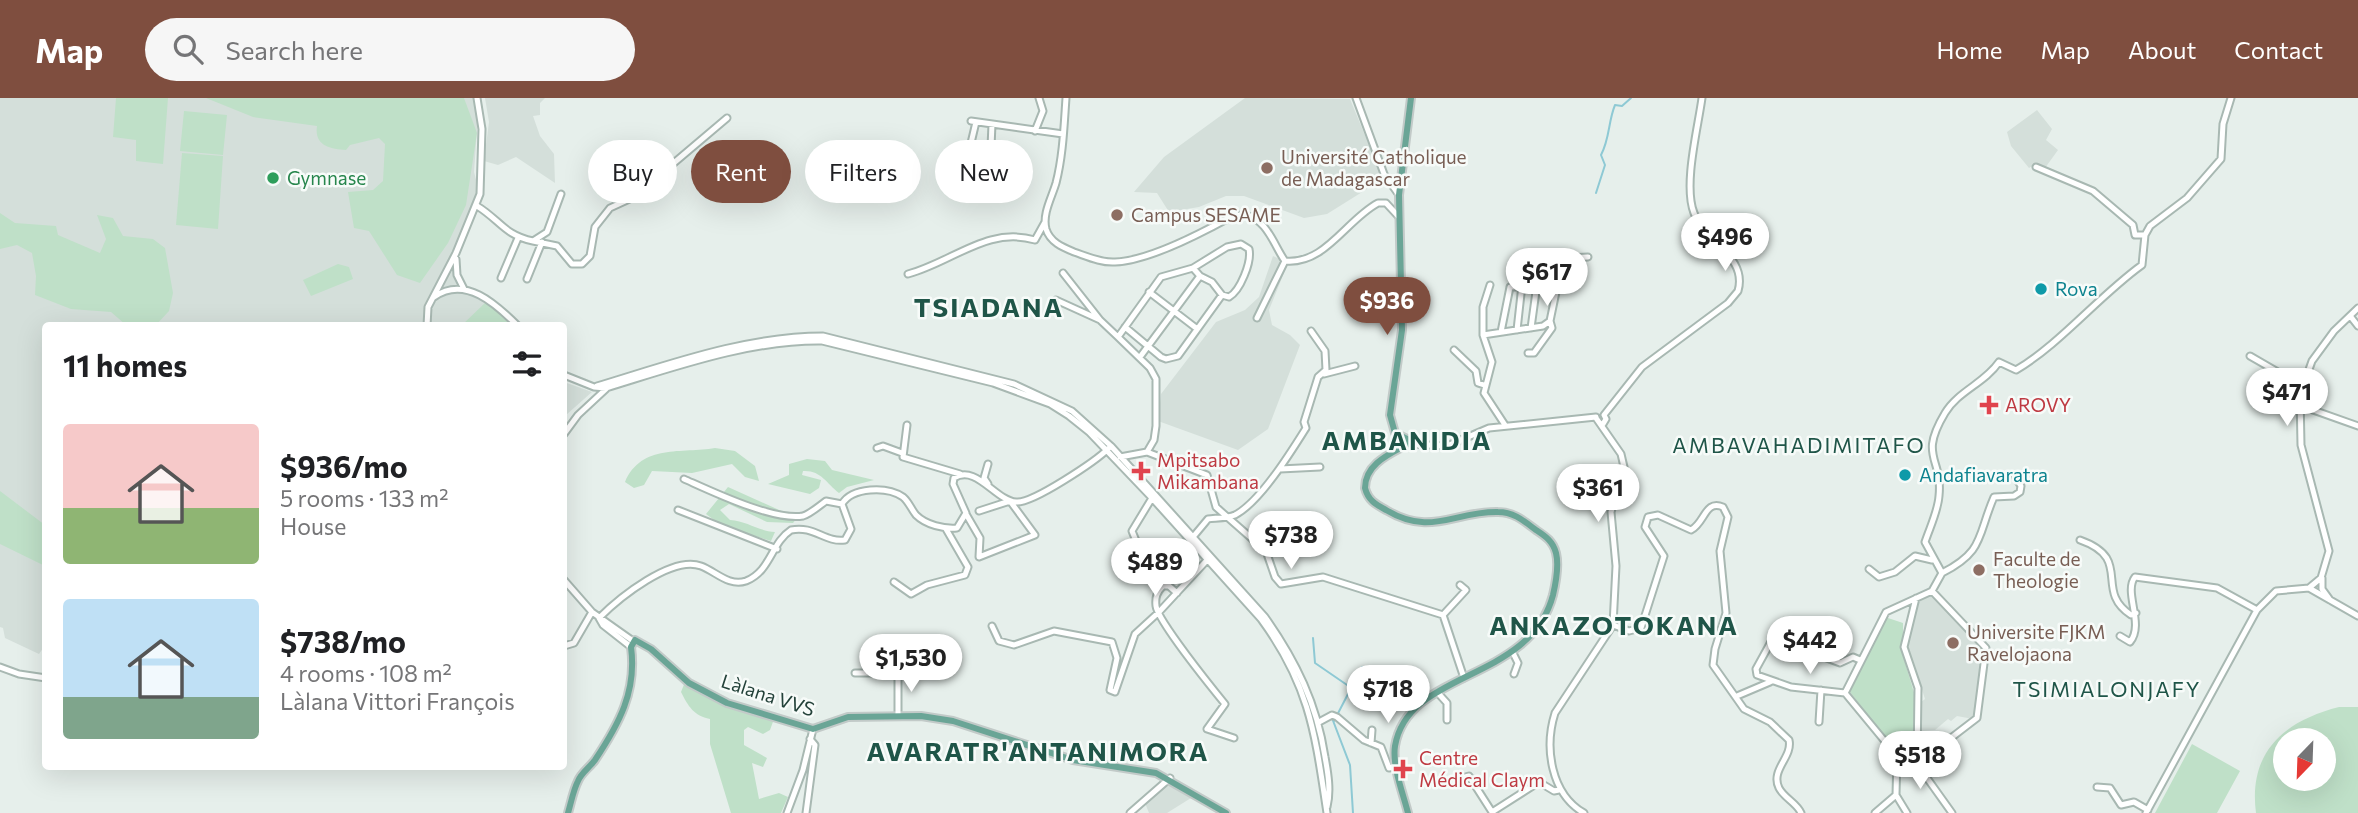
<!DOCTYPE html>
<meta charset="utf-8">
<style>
:root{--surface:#fff;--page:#f6f6f6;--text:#202124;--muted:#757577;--accent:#7f4e3f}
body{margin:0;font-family:Commissioner,sans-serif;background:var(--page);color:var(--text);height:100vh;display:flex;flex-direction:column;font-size:26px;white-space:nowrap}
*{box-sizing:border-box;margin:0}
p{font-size:23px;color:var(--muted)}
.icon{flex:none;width:38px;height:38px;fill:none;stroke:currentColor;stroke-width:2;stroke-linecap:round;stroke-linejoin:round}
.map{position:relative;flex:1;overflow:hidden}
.drawer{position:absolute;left:42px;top:224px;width:525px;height:448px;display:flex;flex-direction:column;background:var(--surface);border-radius:7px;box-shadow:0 7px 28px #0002}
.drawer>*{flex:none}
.guide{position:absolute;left:588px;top:42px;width:665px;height:63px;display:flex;gap:14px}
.needle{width:46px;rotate:203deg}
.controls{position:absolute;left:2273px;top:630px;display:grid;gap:14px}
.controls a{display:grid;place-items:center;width:63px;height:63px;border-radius:50%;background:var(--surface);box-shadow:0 7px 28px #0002;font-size:35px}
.price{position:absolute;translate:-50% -60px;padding:0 16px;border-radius:24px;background:#fff;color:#222;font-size:23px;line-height:46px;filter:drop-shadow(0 2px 4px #0008)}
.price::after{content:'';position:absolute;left:50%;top:42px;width:21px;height:16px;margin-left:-10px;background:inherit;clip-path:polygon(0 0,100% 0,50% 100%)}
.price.current{background:var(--accent);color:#fff}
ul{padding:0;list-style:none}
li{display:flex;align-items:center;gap:21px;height:175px;padding:0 21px}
li span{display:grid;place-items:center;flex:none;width:196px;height:140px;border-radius:7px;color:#555}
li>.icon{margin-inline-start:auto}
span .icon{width:84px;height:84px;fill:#fffc;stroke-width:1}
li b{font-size:30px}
h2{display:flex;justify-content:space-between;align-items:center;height:84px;padding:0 21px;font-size:30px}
.pill{padding:0 24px;border-radius:32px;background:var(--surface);box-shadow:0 7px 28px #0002;font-size:24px;line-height:63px}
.pill.current{background:var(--accent);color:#fff}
header{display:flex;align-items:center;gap:42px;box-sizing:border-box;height:98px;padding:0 35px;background:var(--accent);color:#fff}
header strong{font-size:33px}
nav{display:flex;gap:38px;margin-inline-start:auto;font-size:24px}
.search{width:490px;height:63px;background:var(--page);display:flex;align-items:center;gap:18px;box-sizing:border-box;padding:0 24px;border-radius:38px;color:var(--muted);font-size:26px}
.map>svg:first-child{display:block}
.built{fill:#d4dfda}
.green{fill:#bfe0c8;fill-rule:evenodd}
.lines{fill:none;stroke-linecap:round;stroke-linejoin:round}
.stream{stroke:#8ec9d4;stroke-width:2}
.minor-casing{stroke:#a8b8b2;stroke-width:9}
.major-casing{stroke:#c2cac8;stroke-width:10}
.minor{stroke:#fff;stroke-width:5}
.major{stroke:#6aa596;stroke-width:6}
.education-dot{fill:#8d6e63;stroke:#f7fbf9;stroke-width:2.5}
.leisure-dot{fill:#2e9e5b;stroke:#f7fbf9;stroke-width:2.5}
.culture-dot{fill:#0f9aa8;stroke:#f7fbf9;stroke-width:2.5}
.health-dot{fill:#e0444e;stroke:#f7fbf9;stroke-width:2.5}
.labels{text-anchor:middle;stroke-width:5;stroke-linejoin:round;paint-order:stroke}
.education-label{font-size:19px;fill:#785e54;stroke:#f7fbf9;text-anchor:start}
.leisure-label{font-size:19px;fill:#27864d;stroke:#f7fbf9;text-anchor:start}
.culture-label{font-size:19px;fill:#0d838f;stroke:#f7fbf9;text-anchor:start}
.health-label{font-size:19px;fill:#be3a42;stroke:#f7fbf9;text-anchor:start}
.street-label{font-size:19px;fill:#24423a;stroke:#f7fbf9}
.neighbourhood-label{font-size:21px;letter-spacing:2px;fill:#1f5548;stroke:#f7fbf9}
.district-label{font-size:26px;font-weight:bold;letter-spacing:2px;fill:#1f5548;stroke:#f7fbf9}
</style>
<header>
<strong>Map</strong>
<div class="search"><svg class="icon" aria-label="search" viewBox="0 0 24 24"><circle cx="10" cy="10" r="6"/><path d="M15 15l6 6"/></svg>Search here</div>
<nav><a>Home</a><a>Map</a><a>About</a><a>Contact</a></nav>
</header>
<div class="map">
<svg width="2358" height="715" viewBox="0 0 2358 715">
<rect width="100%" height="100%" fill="#e6efeb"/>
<path class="built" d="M 0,0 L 475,0 L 478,19 L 474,74 L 477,85 L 476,107 L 452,157 L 454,173 L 467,195 L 486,204 L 511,227 L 46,228 L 46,546 L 39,556 L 5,540 L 3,530 L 0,529 Z
M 485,0 L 545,0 L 540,5 L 540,17 L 533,18 L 540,38 L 554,56 L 555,85 L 516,59 L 498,67 L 484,63 L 489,24 Z
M 1245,0 L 1350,1 L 1383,81 L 1327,116 L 1304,120 L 1244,98 L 1226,98 L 1199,109 L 1169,114 L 1157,95 L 1134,94 L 1164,59 Z
M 2037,12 L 2052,31 L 2046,42 L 2058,52 L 2045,70 L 2035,66 L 2029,70 L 2011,48 L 2007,34 Z
M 1273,158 L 1288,165 L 1269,212 L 1272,227 L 1290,237 L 1300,247 L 1268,331 L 1238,352 L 1158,323 L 1161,296 L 1216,224 L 1245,212 L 1259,199 Z
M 564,284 L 592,294 L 566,317 L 564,316 Z
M 1933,497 L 1984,548 L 1978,614 L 1973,621 L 1957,618 L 1951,623 L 1948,621 L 1935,632 L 1921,633 L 1921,604 L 1925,601 L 1907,545 L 1917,504 Z
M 1167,686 L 1191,700 L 1167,715 L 1149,715 L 1145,705 Z"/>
<path class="green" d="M 116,0 L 168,0 L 163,66 L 136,63 L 136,42 L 113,39 Z
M 206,0 L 464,0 L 477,35 L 466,107 L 448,145 L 420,185 L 397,177 L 369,133 L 354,130 L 348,94 L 373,92 L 383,83 L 385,46 L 379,40 L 350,47 L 346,52 C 330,51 314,48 317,28 L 253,19 Z
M 184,13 L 227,17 L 223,57 L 180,53 Z
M 182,55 L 223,58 L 218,131 L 176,127 Z
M 0,115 L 15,125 L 56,128 L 58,137 L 100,155 L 106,141 L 97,117 L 113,120 L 123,138 L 153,141 L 165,150 L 173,195 L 169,213 L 156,227 L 126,227 L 111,214 L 71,211 L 35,197 L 36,178 L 32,155 L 17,147 L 0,151 Z
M 338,166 L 349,169 L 353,181 L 311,198 L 303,182 Z
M 486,204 L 511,227 L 462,227 Z
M 715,350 L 735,353 L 755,368 L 759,383 L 745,379 L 732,366 L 692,375 L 652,373 L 644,387 L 634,390 L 625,384 C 642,345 682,356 715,350 Z
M 807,361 L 825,363 L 832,372 L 874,382 L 847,389 L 839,395 C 826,385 821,372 803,373 L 802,377 L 821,382 L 819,390 L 810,396 L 768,386 L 789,377 L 789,366 Z
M 728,389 L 797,420 L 793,425 L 767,424 L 729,406 L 720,412 L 730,422 C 747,423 758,433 775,434 L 771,443 L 722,428 L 706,416 Z
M 0,393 L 45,427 L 45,468 L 0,446 Z
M 1885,519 L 1903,525 L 1903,558 L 1916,601 L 1913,645 L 1902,654 L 1894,651 L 1850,594 L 1850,588 Z
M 685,584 L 774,621 L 770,632 L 763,636 L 748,629 L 744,632 L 744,647 L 767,660 L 763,669 L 752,665 L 759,701 L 779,695 L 788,699 L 781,715 L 731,715 L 710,646 L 710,621 C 694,618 688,608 681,594 Z
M 2339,609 L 2358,609 L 2358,715 L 2256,715 C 2248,654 2284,623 2339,609 ZM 2324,642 L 2324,681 L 2286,681 L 2286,642 Z
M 2192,646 L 2240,673 L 2217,715 L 2155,715 Z"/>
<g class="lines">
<path class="stream" d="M 1596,95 L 1605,67 L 1601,57 C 1610,40 1608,24 1615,7 L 1622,8 L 1631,0
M 1313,540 L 1315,565 L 1350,589
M 1332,620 L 1350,667 L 1353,715
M 1334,623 L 1362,569"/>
<g class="minor-casing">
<path id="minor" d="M 1066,0 C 1064,28 1063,58 1056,85 C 1052,99 1042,116 1046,131 C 1050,144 1062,149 1074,154 C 1086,158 1101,165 1115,164 C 1143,163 1185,143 1210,130 C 1220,125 1233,116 1244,117 C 1267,120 1274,148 1285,163 C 1325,167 1346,122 1378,105 L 1386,105 L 1399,119
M 1356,0 L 1384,76 L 1399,97
M 971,23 L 1063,36
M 1035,33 L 1043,13 L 1039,0
M 971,45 L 976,24
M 991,49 L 992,26
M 2036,69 L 2093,93 L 2133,127 L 2135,137 L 2145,137
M 477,108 C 500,122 504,137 533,143 L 547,134 L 561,96
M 533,143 L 557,148 L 572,166 L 582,166 L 590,158 L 595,129 L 610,110 L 647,93 L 662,75 L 727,20
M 456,161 L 457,177 L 464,191
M 1063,175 L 1100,222
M 908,176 C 953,164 987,128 1035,142 L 1045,124
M 1200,178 L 1212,184 L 1222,197
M 501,180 L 518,140
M 527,181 L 542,144
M 1490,187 L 1483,209 L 1483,237 L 1543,228 L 1550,223
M 1149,194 L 1196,230
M 434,199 C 465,177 496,206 518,228
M 1056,202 L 1100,222 L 1118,239
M 2351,219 L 2358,228
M 1257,220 L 1285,163
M 427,228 L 428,209 L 456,155 L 480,96 L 482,31 L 477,0
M 1125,229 L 1161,259 L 1166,261 L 1178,258 L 1222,197 L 1229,199 C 1240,193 1252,164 1249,151 L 1241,146 L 1227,149 L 1193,170
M 1531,230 L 1537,186
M 1517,232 L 1522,187
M 1501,234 L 1510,189 L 1563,187 L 1569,160 L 1588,159
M 1483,237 L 1492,264 L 1484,295 L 1505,327
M 1454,252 L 1476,273 L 1478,285 L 1484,287
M 1528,255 L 1534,255 L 1552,230 L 1550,223 L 1557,189
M 2250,258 L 2302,288
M 1140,259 L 1200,178 L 1193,170 L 1161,179 L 1118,239 L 1150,270 L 1156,281 L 1156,328 L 1154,342 L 1147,354
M 1324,276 L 1355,268
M 564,277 L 594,289 L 606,290 C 675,269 750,242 822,243 L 993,285 L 1050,306 L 1069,318 L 1089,334 L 1152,400 L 1261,521 C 1310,588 1315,636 1327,715
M 597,288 C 670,266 746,238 823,238 L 1014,286 L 1072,313 L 1111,348 L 1265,519 C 1296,563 1317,606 1325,659 C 1328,675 1331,693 1327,709
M 2299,307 L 2358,328
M 1603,326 L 1606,321 L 1604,317 L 1642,269 L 1728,205 L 1738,193 C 1748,159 1705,143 1694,115 C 1683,87 1698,30 1702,0
M 907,327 L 903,359 L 960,376
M 564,336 L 578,317 L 606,291
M 1408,346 L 1447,348 L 1489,330 L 1596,319
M 877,350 L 883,348 L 902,355
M 1120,359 L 1147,354 L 1207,377 L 1216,409 L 1266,453 L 1275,479 L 1281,486 L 1323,479 L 1443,517 L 1464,580
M 988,366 L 984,380 L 988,386
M 1280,371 L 1320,369
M 684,381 C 711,393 773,423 803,418 C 810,416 819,408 826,403 L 842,406
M 678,412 L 777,451
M 966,416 L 980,440 L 979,459 L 1035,437 L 1010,403 L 979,413
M 1193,439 L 1208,421 C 1216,420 1228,420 1235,417 C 1260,404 1291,354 1306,330 L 1304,324 L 1318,279 L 1326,272 L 1325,253 L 1311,233
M 2080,442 C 2134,461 2093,492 2131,517 L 2136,515
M 1143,460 L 1132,433 L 1152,400
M 1869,471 L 1879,479 L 1895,474 L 1915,458 L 1932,462
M 1942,475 L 1925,444 C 1930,429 1938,413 1939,398 C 1943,359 1918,360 1945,315 C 1958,293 1985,285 1999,264 L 2016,272 C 2059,247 2100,197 2142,167 L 2145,137 L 2150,128 L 2187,100 L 2221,61 L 2223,26 L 2231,0
M 1942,475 C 1985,453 1977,438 1994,399 L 2014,398 L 2020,394 L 2021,388 L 2014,377
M 2322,480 L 2322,491 L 2330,502
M 564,482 L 592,514 L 633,543
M 894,484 L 911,496 L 927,487 L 965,477 L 968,469 L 946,431
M 2309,490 L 2321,480 L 2329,453 L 2301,347 L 2300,297 L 2312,263 L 2334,233 L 2358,210
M 2309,490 L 2358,518
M 1177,495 L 1169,488 L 1163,488 C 1157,494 1155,499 1156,508 C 1158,523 1212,590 1225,606 L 1207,631 L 1234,640
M 1916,500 L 1904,549 L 1918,590 L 1917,666
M 1443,517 L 1466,492 L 1460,487
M 1613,527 L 1629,533 L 1641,530 L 1664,458 L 1645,429 L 1648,419 L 1658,417 L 1691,432 C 1705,425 1705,401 1723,409 L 1728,419 L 1720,453 L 1726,515 L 1715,551 L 1713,567 L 1744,611 L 1770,624 L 1789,642 C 1793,659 1770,672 1779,690 C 1784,700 1797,705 1801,715
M 992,528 L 999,543 L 1014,547 L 1054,533 L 1112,544 L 1117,560 L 1110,592 L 1115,594 L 1135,536 L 1159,514 L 1209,460
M 1834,532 L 1808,545 L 1802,543 L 1800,550 L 1840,565 L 1853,559 L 1860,562
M 2120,538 L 2130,544 C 2145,526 2123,494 2135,479 L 2217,490 L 2257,512
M 1772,542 L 1756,571 L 1757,577 L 1791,589 L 1845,595
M 564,548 L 574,545 L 592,514
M 631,549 L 603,527 L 599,520 C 619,500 672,457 701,468 C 715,473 729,489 746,483 C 771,473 771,445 791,432 C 814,427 825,445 845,442 L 851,431 L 842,406 C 852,389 887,388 903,399 C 909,404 911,411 916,417 C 926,427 944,431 957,430 L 966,415 L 953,386 L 954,380 C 976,366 995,402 1016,404 C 1032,406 1096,363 1109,350
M 1513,555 L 1518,565 L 1514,576
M 0,569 L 19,576 L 46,580
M 855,575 L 898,575 L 898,617
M 1437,594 L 1447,605 L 1447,622
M 1845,595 L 1897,658 L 1917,666 L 1952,715
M 1845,595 L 1886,514 L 1932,493 L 1942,475
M 1737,598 L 1770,584
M 1319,624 L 1332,617 L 1337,619 L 1364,642 L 1381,649 L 1389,670 L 1397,669
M 1819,624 L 1821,592
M 1371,645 L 1372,632
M 1917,666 L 1977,620 L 1986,550 L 1932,493
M 1461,680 L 1469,678 L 1492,714 L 1539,684 L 1554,693 L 1559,692
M 2097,689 L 2110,690 L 2121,707 L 2134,704 L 2148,712
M 1896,697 L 1907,715
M 787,715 L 803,672 L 813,631
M 806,715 L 815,647 L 810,641
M 1130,715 L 1170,680
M 1584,715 C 1551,696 1544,650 1555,615 L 1613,527 L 1616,468 L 1611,414 L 1624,369 L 1621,356 L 1596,320
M 1875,715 L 1896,697 L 1897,658
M 2146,715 L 2257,512 L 2276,493 L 2309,490"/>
</g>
<g class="major-casing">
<path id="major" d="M 1408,346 L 1407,341 L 1395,335 L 1390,317 L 1402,232 L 1399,97 L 1411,0
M 568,715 C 571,705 573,693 578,683 C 581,675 590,669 595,662 C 619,626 637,593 631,549 L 635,542 L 651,551 L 689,585 L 727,605 L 813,631 L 848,619 L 921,618 L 953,623 L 1073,662 L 1156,675 L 1226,715
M 1408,715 C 1403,695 1392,668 1395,648 C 1408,571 1530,585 1553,497 C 1556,484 1559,467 1556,455 C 1553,443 1545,438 1536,432 C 1524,423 1514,414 1498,414 C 1454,413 1431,439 1386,412 C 1375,406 1368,402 1365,390 C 1365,365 1392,355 1408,346"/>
</g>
<use href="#minor" class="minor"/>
<use href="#major" class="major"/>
</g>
<g class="education-dot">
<circle cx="1267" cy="70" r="7"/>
<circle cx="1117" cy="117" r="7"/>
<circle cx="1979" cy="472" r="7"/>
<circle cx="1953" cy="545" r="7"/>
</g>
<circle class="leisure-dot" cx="273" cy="80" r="7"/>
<g class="culture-dot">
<circle cx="2041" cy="191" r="7"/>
<circle cx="1905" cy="377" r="7"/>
</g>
<g class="health-dot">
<path d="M1985.5 296.5h7v7h7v7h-7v7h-7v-7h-7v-7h7z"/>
<path d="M1137.5 362.5h7v7h7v7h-7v7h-7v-7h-7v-7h7z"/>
<path d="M1399.5 660.5h7v7h7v7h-7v7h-7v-7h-7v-7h7z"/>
</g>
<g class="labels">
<g class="education-label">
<text x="1281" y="66">Université Catholique<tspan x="1281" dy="22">de Madagascar</tspan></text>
<text x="1131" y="124">Campus SESAME</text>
<text x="1993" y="468">Faculte de<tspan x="1993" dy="22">Theologie</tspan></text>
<text x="1967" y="541">Universite FJKM<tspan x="1967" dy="22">Ravelojaona</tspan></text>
</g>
<g class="leisure-label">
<text x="287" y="87">Gymnase</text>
</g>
<g class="culture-label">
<text x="2055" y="198">Rova</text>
<text x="1919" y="384">Andafiavaratra</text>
</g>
<g class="health-label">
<text x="2005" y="314">AROVY</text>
<text x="1157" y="369">Mpitsabo<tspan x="1157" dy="22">Mikambana</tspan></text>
<text x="1419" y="667">Centre<tspan x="1419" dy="22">Médical Claym</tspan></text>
</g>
<g class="street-label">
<text transform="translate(768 597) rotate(18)" y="7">Làlana VVS</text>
</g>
<g class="neighbourhood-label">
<text x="1799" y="355">AMBAVAHADIMITAFO</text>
<text x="2107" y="599">TSIMIALONJAFY</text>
</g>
<g class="district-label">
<text x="989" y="219">TSIADANA</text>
<text x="1407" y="352">AMBANIDIA</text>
<text x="1614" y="537">ANKAZOTOKANA</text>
<text x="1038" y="663">AVARATR'ANTANIMORA</text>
</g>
</g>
</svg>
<div class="controls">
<a><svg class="needle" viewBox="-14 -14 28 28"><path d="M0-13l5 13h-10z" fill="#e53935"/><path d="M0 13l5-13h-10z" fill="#757577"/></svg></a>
</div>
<b class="price" style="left:1725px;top:175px">$496</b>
<b class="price" style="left:1547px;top:210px">$617</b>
<b class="price current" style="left:1387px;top:239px">$936</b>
<b class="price" style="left:2287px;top:330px">$471</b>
<b class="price" style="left:1598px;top:426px">$361</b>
<b class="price" style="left:1291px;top:473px">$738</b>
<b class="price" style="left:1155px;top:500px">$489</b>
<b class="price" style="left:1810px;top:578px">$442</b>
<b class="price" style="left:911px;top:596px">$1,530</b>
<b class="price" style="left:1388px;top:627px">$718</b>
<b class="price" style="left:1920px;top:693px">$518</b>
<div class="guide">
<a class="pill">Buy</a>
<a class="pill current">Rent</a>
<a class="pill">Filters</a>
<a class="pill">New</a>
</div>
<section class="drawer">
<h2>11 homes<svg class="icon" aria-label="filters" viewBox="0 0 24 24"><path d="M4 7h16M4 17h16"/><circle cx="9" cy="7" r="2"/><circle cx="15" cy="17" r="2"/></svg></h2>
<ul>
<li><span style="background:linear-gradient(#f6c9c9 60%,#8fb573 0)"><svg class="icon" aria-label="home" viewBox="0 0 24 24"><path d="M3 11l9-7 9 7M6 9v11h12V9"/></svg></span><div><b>$936/mo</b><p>5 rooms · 133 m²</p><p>House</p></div></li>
<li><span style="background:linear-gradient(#bfe0f5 70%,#7fa58c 0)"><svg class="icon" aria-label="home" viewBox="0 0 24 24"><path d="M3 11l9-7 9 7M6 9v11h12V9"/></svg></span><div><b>$738/mo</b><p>4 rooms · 108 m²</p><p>Làlana Vittori François</p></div></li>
</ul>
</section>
</div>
